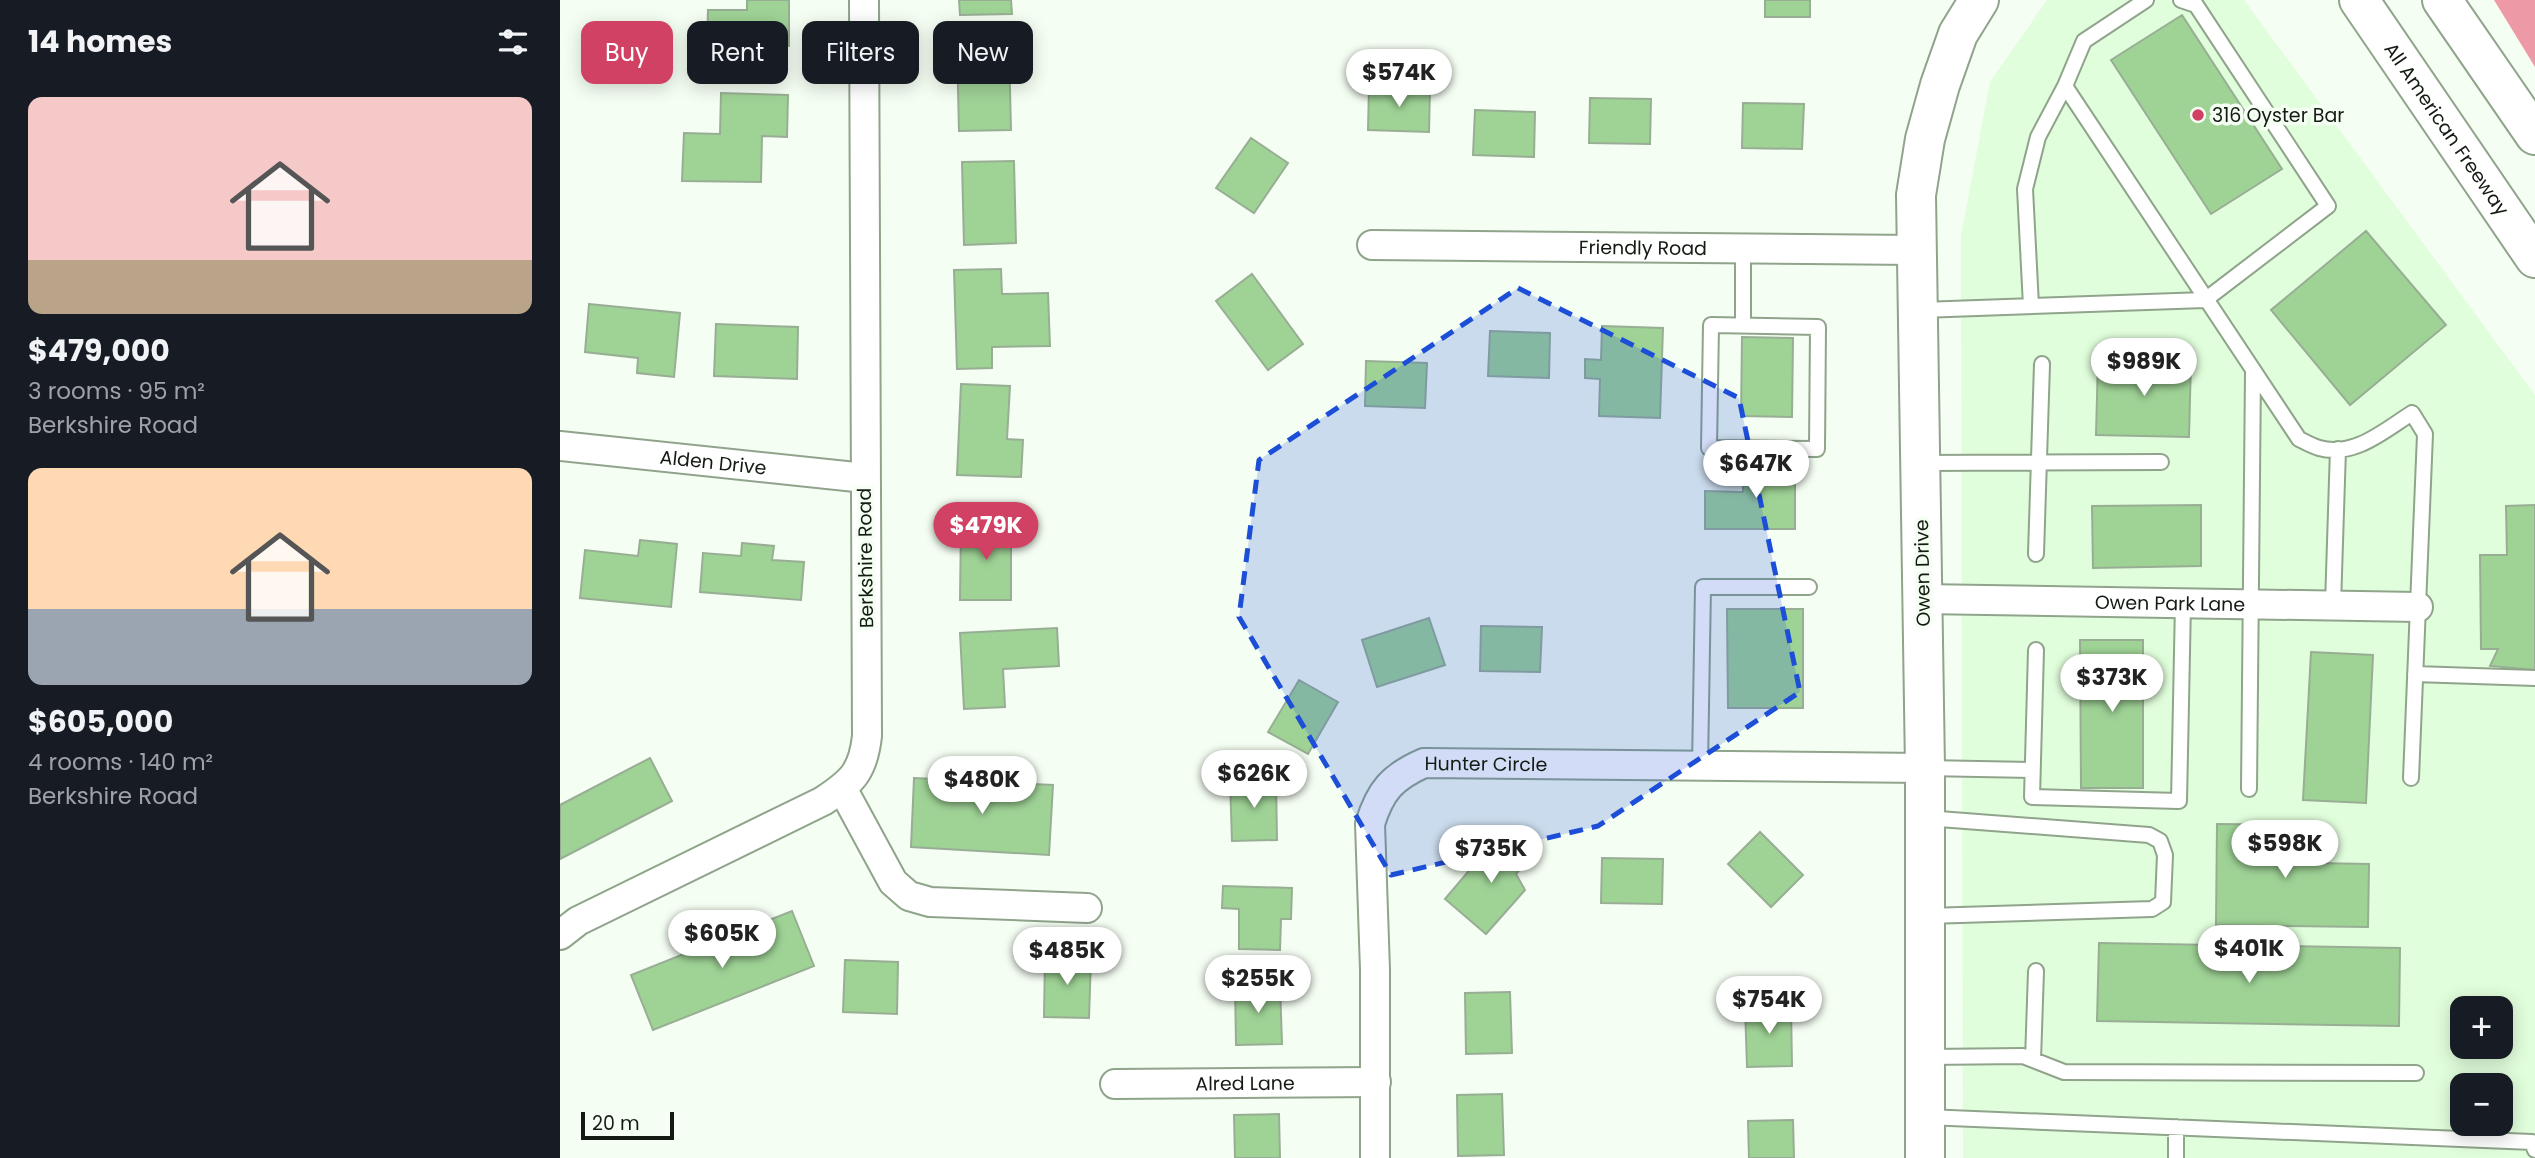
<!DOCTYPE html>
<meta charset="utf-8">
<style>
:root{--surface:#171b24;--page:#20242c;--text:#f1f3f6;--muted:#9ea1a6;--accent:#d04163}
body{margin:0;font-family:Poppins,sans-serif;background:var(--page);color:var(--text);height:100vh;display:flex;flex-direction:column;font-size:26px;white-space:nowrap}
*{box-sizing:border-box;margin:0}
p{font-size:23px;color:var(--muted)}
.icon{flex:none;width:38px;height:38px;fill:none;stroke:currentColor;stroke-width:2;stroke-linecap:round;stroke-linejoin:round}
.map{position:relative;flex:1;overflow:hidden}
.sheet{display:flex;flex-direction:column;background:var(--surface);width:560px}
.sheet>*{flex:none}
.top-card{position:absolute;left:21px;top:21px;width:665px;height:63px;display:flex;gap:14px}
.buttons{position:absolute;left:1890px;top:996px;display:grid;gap:14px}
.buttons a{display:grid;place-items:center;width:63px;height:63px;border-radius:14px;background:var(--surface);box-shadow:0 4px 18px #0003;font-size:35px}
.scale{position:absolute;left:21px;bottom:18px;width:93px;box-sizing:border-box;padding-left:7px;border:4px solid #131b12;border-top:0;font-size:19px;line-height:24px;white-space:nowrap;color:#131b12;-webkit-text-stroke:5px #f5fef3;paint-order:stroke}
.price{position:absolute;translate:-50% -60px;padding:0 16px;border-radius:24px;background:#fff;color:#222;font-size:23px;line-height:46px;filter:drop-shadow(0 2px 4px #0008)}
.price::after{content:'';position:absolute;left:50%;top:42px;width:21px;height:16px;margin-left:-10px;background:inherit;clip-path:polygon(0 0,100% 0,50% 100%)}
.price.selected{background:var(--accent);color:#fff}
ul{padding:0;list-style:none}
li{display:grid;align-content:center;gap:14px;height:371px;padding:0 28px}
li span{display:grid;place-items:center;height:217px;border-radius:14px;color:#555}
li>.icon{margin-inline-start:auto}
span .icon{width:126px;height:126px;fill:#fffc;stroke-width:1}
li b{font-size:30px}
h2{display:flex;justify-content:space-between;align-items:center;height:84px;padding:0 28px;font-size:30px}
.tag{padding:0 24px;border-radius:14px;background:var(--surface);box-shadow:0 4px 18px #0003;font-size:24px;line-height:63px}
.tag.selected{background:var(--accent);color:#fff}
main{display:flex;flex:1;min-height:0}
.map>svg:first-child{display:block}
.built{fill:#e1fedc;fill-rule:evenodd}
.forest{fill:#ed9aa6}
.building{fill:#9fd396;stroke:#98ae94;stroke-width:2}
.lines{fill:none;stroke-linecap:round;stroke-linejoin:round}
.service-casing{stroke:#8fa48b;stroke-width:18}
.minor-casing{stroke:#8fa48b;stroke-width:32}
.secondary-casing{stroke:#8fa48b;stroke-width:42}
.motorway-casing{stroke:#8fa48b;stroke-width:42}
.service{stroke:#fff;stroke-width:14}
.minor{stroke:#fff;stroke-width:28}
.secondary{stroke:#fff;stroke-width:38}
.motorway{stroke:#fff;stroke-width:38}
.marked{fill:#1d4ed8;fill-opacity:0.2;stroke:#1d4ed8;stroke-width:5;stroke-dasharray:14 9;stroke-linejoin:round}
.poi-dot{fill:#d04163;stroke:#f5fef3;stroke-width:2.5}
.labels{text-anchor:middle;stroke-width:7;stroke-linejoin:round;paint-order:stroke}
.poi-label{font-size:19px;fill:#131b12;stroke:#f5fef3;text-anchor:start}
.street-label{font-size:19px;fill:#131b12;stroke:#f5fef3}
</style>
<main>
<section class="sheet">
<h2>14 homes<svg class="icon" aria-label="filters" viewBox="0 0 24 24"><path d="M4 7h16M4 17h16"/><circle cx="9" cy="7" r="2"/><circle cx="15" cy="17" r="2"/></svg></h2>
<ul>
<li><span style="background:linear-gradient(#f6c9c9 75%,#b9a48a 0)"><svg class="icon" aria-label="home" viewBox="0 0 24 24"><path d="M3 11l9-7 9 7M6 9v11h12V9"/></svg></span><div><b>$479,000</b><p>3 rooms · 95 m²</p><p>Berkshire Road</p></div></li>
<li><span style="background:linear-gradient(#ffd9b3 65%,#9aa5b1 0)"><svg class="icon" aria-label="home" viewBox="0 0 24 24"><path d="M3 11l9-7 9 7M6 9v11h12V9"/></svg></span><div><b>$605,000</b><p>4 rooms · 140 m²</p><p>Berkshire Road</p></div></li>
</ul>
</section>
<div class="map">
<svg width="1975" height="1158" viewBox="0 0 1975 1158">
<rect width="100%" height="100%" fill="#f5fef3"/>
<path class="built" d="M 1487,0 L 1684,0 L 1975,395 L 1975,1158 L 1403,1158 L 1401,236 L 1430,82 ZM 1902,1008 L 1941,1008 L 1941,1046 L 1902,1046 ZM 1902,1085 L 1941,1085 L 1941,1124 L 1902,1124 Z"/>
<path class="forest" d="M 1934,0 L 1975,0 L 1975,67 Z"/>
<path class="building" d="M 187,0 L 229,0 L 229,46 L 147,44 L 148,10 L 187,10 Z
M 399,0 L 451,0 L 452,14 L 400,15 Z
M 1205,0 L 1250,0 L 1250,17 L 1205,17 Z
M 1622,15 L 1722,169 L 1651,214 L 1551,60 Z
M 449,48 L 451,130 L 399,131 L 397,49 Z
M 809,86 L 870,87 L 869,132 L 808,130 Z
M 161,93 L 228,95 L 227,137 L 202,136 L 201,182 L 122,181 L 124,133 L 160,134 Z
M 1030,98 L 1091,99 L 1090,144 L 1029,143 Z
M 1183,103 L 1244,104 L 1242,149 L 1182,148 Z
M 915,110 L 975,112 L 974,157 L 913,155 Z
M 691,138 L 728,163 L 694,213 L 656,188 Z
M 454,161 L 456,243 L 404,245 L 402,162 Z
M 1806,231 L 1886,325 L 1790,405 L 1711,310 Z
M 441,269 L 442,294 L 488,293 L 490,346 L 432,347 L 432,368 L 397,369 L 394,270 Z
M 692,274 L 743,344 L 708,370 L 656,301 Z
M 29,304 L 120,313 L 114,377 L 77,373 L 78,358 L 25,352 Z
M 156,324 L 238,327 L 237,379 L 154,376 Z
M 1042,326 L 1103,328 L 1100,418 L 1039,416 L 1040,379 L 1025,378 L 1025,359 L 1041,360 Z
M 930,331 L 990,333 L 989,378 L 928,376 Z
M 1182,337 L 1233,338 L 1232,417 L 1181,416 Z
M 1538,359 L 1631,361 L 1629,437 L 1536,435 Z
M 806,361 L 867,363 L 865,408 L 805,406 Z
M 401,384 L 450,386 L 447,439 L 463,440 L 461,477 L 397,475 Z
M 1183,463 L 1235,464 L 1235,529 L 1145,529 L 1145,491 L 1183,492 Z
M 1641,505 L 1641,566 L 1533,568 L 1532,506 Z
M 1975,505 L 1975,670 L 1930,666 L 1938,649 L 1921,649 L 1920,555 L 1947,555 L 1946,506 Z
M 401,524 L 451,524 L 451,600 L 400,600 Z
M 80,540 L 117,544 L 111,607 L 20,598 L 25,550 L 78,556 Z
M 182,543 L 214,546 L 212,560 L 244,562 L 241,600 L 140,592 L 143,553 L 181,556 Z
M 1167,609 L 1243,609 L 1243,708 L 1168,708 Z
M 869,618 L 885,665 L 817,687 L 802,640 Z
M 921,626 L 982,627 L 980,672 L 920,671 Z
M 497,628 L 499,666 L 443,669 L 445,707 L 404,709 L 400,633 Z
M 1520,640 L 1583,640 L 1583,788 L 1521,788 Z
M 1751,652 L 1813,655 L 1806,803 L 1743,800 Z
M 739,680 L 778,702 L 748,754 L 708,732 Z
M 90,758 L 112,801 L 0,859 L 0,805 Z
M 354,778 L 493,785 L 489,855 L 351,847 Z
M 716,780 L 717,840 L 672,841 L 670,781 Z
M 1657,824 L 1755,825 L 1754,863 L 1809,864 L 1808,927 L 1656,925 Z
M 1200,832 L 1243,875 L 1211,907 L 1168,864 Z
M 941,833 L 970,858 L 956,874 L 965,890 L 926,934 L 885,899 Z
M 1042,858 L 1103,859 L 1102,904 L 1041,903 Z
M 663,886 L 732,888 L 731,919 L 721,919 L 720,950 L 679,949 L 679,909 L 662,908 Z
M 232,911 L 254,966 L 93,1030 L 71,975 Z
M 1539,943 L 1840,948 L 1839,1026 L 1537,1021 Z
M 485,957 L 531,958 L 529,1018 L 484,1017 Z
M 285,960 L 338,962 L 337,1014 L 283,1012 Z
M 720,984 L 722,1044 L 676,1045 L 675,985 Z
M 950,992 L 952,1053 L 906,1054 L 905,993 Z
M 1231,1006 L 1232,1066 L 1187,1067 L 1185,1007 Z
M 942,1094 L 944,1155 L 898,1156 L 897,1095 Z
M 719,1114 L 720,1158 L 675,1158 L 674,1115 Z
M 1233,1120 L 1234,1158 L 1189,1158 L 1188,1121 Z"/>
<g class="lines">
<g class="service-casing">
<path id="service" d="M 1505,86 L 1739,439 C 1745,442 1752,446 1759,448 C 1794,458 1825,430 1852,413 L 1865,434 L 1851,778
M 1471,306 L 1465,189 L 1478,137 L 1505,86 L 1524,41 L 1586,0
M 1361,310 L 1645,300 L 1768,206 L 1636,5 L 1621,0
M 1151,325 L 1258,327 L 1257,449 L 1149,448 Z
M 1183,325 L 1183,249
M 1361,463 L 1601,462
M 1476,554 L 1482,364
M 1773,605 L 1778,449
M 1476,650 L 1472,797 L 1619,801 L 1623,603
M 1855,674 L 1975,678
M 1140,766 L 1143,587 L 1249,587
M 1365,768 L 1472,770
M 1689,789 L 1693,372
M 1366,818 L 1589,835 L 1600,841 L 1605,855 L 1603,902 L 1592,909 L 1367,916
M 1367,1057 L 1463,1056 L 1504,1072 L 1856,1073
M 1473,1060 L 1476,971
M 1366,1117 L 1972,1142 L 1975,1150
M 1616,1127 L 1616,1158"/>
</g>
<g class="minor-casing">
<g id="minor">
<path id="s1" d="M 812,245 L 1356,250"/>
<path id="s2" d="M 0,446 L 305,478"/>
<path id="s3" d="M 1362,599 L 1858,607"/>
<path d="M 282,788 L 333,882 L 349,896 L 370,902 L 527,908"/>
<path d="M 0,935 L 18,921 L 263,801 C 292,782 303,772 307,736 L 304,0"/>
<path id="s4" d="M 555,1084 L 816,1082"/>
<path id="s5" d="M 815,1158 L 815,970 L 810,824 C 820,791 832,777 864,763 L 1365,768"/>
</g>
</g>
<g class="secondary-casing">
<path id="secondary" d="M 1365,1158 L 1365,768 L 1356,195 L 1365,139 L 1380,85 L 1398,34 L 1419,0"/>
</g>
<g class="motorway-casing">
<g id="motorway">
<path id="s6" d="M 1799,0 L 1975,258"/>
<path d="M 1882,0 L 1975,135"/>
</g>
</g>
<use href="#service" class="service"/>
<use href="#minor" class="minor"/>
<use href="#secondary" class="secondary"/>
<use href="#motorway" class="motorway"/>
</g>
<path class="marked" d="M 958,288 L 1179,398 L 1240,692 L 1038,826 L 831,875 L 679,617 L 699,460 Z"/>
<circle class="poi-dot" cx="1638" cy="115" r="7"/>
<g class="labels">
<g class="poi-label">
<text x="1652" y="122">316 Oyster Bar</text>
</g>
<g class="street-label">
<text dy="7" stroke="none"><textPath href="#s6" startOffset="156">All American Freeway</textPath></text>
<text dy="7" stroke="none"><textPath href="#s1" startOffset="271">Friendly Road</textPath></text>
<text dy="7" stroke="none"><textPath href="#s2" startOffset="154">Alden Drive</textPath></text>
<text transform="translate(305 558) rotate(-91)" y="7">Berkshire Road</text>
<text transform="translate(1362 573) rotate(-91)" y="7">Owen Drive</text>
<text dy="7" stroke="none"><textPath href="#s3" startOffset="248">Owen Park Lane</textPath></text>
<text dy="7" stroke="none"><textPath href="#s5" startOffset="481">Hunter Circle</textPath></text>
<text dy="7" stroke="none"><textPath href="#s4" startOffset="130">Alred Lane</textPath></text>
</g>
</g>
</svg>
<div class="buttons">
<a>+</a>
<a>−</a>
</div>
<div class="scale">20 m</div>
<b class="price" style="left:839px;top:109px">$574K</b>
<b class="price" style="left:1584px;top:398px">$989K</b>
<b class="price" style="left:1196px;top:500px">$647K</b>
<b class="price selected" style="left:426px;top:562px">$479K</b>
<b class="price" style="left:1552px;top:714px">$373K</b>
<b class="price" style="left:694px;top:810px">$626K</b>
<b class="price" style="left:422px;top:816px">$480K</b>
<b class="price" style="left:1725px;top:880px">$598K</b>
<b class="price" style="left:931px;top:885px">$735K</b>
<b class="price" style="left:162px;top:970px">$605K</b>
<b class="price" style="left:1689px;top:985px">$401K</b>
<b class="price" style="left:507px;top:987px">$485K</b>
<b class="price" style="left:698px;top:1015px">$255K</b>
<b class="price" style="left:1209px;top:1036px">$754K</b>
<div class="top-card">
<a class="tag selected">Buy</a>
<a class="tag">Rent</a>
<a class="tag">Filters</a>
<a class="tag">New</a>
</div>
</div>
</main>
